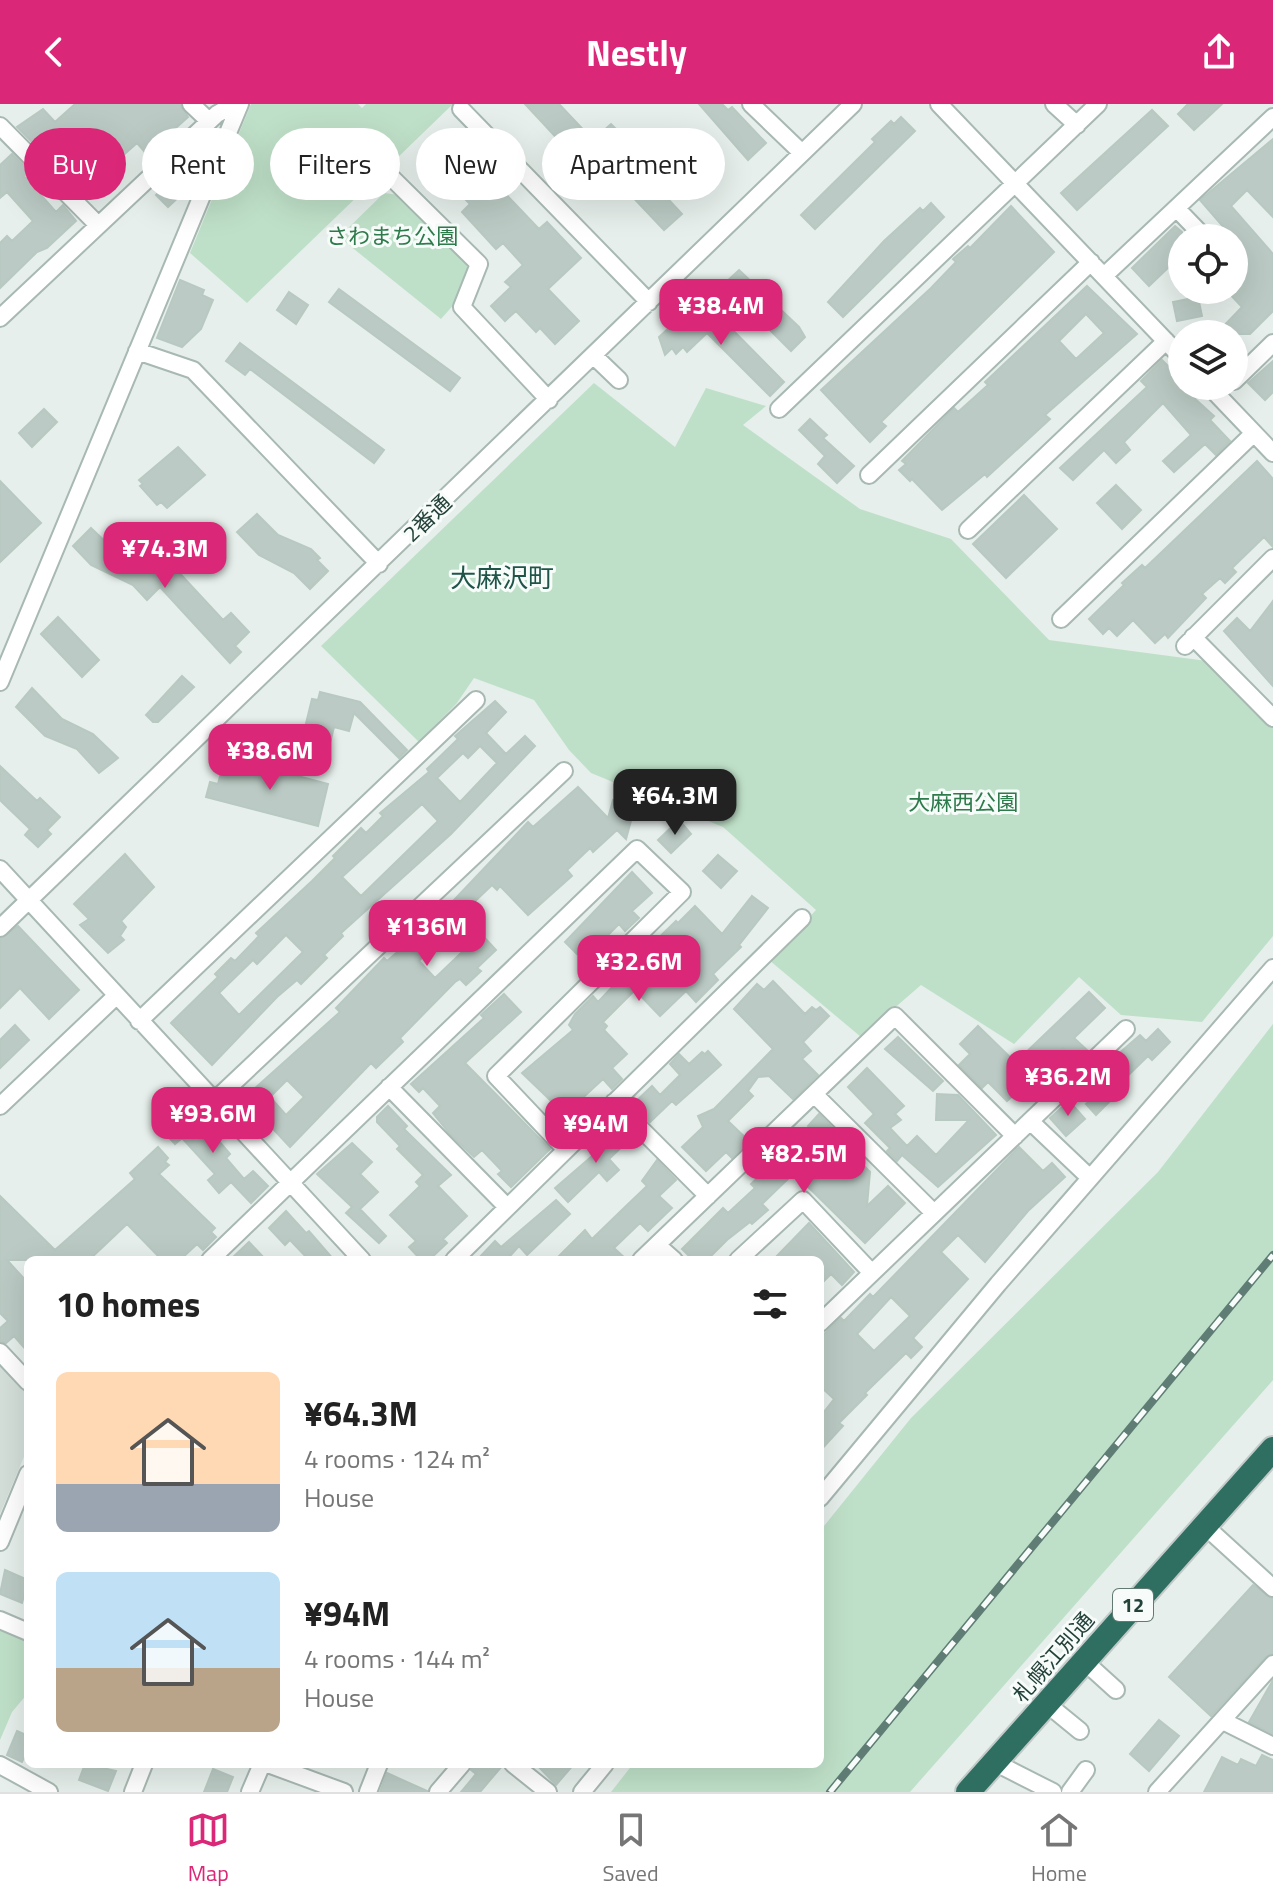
<!DOCTYPE html>
<meta charset="utf-8">
<style>
:root{--surface:#fff;--page:#f6f6f6;--text:#222;--muted:#767676;--line:#e0e0e0;--accent:#db2777}
body{margin:0;font-family:"Titillium Web","Noto Sans JP",sans-serif;background:var(--page);color:var(--text);height:100vh;display:flex;flex-direction:column;font-size:30px;white-space:nowrap}
*{box-sizing:border-box;margin:0}
p{font-size:26px;color:var(--muted)}
.icon{flex:none;width:44px;height:44px;fill:none;stroke:currentColor;stroke-width:2;stroke-linecap:round;stroke-linejoin:round}
.map{position:relative;flex:1;overflow:hidden}
.panel{position:absolute;left:24px;top:1152px;width:800px;height:512px;display:flex;flex-direction:column;background:var(--surface);border-radius:12px;box-shadow:0 8px 32px #0002}
.panel>*{flex:none}
.banner{position:absolute;left:24px;top:24px;width:800px;height:72px;display:flex;gap:16px}
.tools{position:absolute;left:1168px;top:120px;display:grid;gap:16px}
.tools a{display:grid;place-items:center;width:80px;height:80px;border-radius:50%;background:var(--surface);box-shadow:0 8px 32px #0002;font-size:40px}
.price{position:absolute;translate:-50% -68px;padding:0 18px;border-radius:16px;background:var(--accent);color:#fff;font-size:26px;line-height:52px;filter:drop-shadow(0 2px 4px #0008)}
.price::after{content:'';position:absolute;left:50%;top:48px;width:24px;height:18px;margin-left:-12px;background:inherit;clip-path:polygon(0 0,100% 0,50% 100%)}
.price.selected{background:#222;color:#fff}
ul{padding:0;list-style:none}
li{display:flex;align-items:center;gap:24px;height:200px;padding:0 32px}
li span{display:grid;place-items:center;flex:none;width:224px;height:160px;border-radius:12px;color:#555}
li>.icon{margin-inline-start:auto}
span .icon{width:96px;height:96px;fill:#fffc;stroke-width:1}
li b{font-size:34px}
h2{display:flex;justify-content:space-between;align-items:center;height:96px;padding:0 32px;font-size:34px}
.pill{padding:0 28px;border-radius:36px;background:var(--surface);box-shadow:0 8px 32px #0002;font-size:28px;line-height:72px}
.pill.selected{background:var(--accent);color:#fff}
header{display:flex;justify-content:space-between;align-items:center;height:104px;padding:0 32px;background:var(--accent);color:#fff;font-size:36px;font-weight:700}
.tab-bar{display:flex;justify-content:space-around;align-items:center;height:112px;border-top:2px solid var(--line);background:var(--surface);font-size:22px;color:var(--muted)}
.tab-bar a{display:grid;justify-items:center;gap:4px}
.tab-bar .selected{color:var(--accent)}
.map>svg:first-child{display:block}
.built{fill:#d4dfda}
.green{fill:#bfe0c8}
.building{fill:#bbcac4;stroke:#b8c9c2;stroke-width:2;fill-rule:evenodd}
.lines{fill:none;stroke-linecap:round;stroke-linejoin:round}
.minor-casing{stroke:#a8b8b2;stroke-width:20}
.highway-casing{stroke:#c2cac8;stroke-width:28}
.minor{stroke:#fff;stroke-width:16}
.highway{stroke:#2f6f62;stroke-width:24}
.rail-casing{stroke:#5f7d75;stroke-width:8}
.rail{stroke:#f7fbf9;stroke-width:5;stroke-dasharray:15;stroke-linecap:butt}
.labels{text-anchor:middle;stroke-width:6;stroke-linejoin:round;paint-order:stroke}
.shield{fill:#f7fbf9;stroke:#637a73;stroke-width:2}
.shield-label{font-size:20px;font-weight:bold;fill:#24423a}
.park-label{font-size:22px;fill:#2d7a4b;stroke:#f7fbf9}
.street-label{font-size:22px;fill:#24423a;stroke:#f7fbf9}
.quarter-label{font-size:26px;fill:#1f5548;stroke:#f7fbf9}
</style>
<header><svg class="icon" aria-label="back" viewBox="0 0 24 24"><path d="M15 5l-7 7 7 7"/></svg>Nestly<svg class="icon" aria-label="share" viewBox="0 0 24 24"><path d="M12 15V3M7 8l5-5 5 5M5 13v7h14v-7"/></svg></header>
<div class="map">
<svg width="1273" height="1688" viewBox="0 0 1273 1688">
<rect width="100%" height="100%" fill="#e6efeb"/>
<path class="built" d="M 0,1258 L 28,1286 L 28,1343 L 0,1410 Z"/>
<path class="green" d="M 251,0 L 358,0 L 362,4 L 366,0 L 453,0 L 247,199 L 190,149 Z
M 384,89 L 399,91 L 471,163 L 457,197 L 441,215 L 339,133 Z
M 594,279 L 675,343 L 706,284 L 766,302 L 743,321 L 860,405 L 951,435 L 1049,536 L 1207,557 L 1273,624 L 1273,832 L 1202,918 L 1121,911 L 1079,873 L 1014,940 L 921,881 L 861,933 L 769,856 L 816,806 L 723,723 L 591,669 L 569,646 L 534,596 L 474,574 L 457,599 L 419,638 L 321,542 Z
M 1273,920 L 1273,1276 L 910,1688 L 611,1688 L 633,1660 L 820,1660 L 820,1427 L 911,1314 L 1158,1068 Z
M 0,1525 L 28,1536 L 28,1589 L 12,1608 L 0,1636 Z"/>
<path class="building" d="M 75,0 L 180,0 L 188,13 L 159,39 L 161,42 L 150,54 L 137,39 L 110,63 L 116,69 L 87,94 L 77,84 L 82,80 L 44,36 L 37,43 L 17,23 L 43,5 L 55,18 Z
M 525,0 L 559,0 L 593,36 L 611,20 L 621,30 L 614,37 L 682,110 L 664,126 L 590,48 L 579,58 Z
M 699,0 L 722,0 L 728,6 L 732,3 L 766,39 L 748,56 Z
M 1188,0 L 1222,0 L 1194,26 L 1178,10 Z
M 1152,6 L 1168,22 L 1077,106 L 1061,89 Z
M 901,13 L 915,27 L 815,125 L 801,111 L 875,38 L 872,35 L 891,17 L 894,20 Z
M 1273,35 L 1273,113 L 1247,86 L 1231,102 L 1273,150 L 1273,207 L 1250,230 L 1216,230 L 1242,203 L 1226,186 L 1234,186 L 1234,162 L 1247,150 L 1200,96 Z
M 12,50 L 29,67 L 24,72 L 56,108 L 63,101 L 76,117 L 47,144 L 37,148 L 0,184 L 0,139 L 7,132 L 12,137 L 33,117 L 7,88 L 0,94 L 0,61 Z
M 480,63 L 539,125 L 547,118 L 581,154 L 548,185 L 579,217 L 555,240 L 540,224 L 536,228 L 516,207 L 505,217 L 491,202 L 511,183 L 505,178 L 523,161 L 503,139 L 496,145 L 462,108 L 470,100 L 456,86 Z
M 173,74 L 185,87 L 168,103 L 156,91 Z
M 931,99 L 944,113 L 843,213 L 828,198 L 884,137 L 920,104 L 923,107 Z
M 1011,102 L 1054,148 L 881,318 L 886,322 L 870,338 L 821,286 L 931,184 L 956,158 L 953,155 L 968,142 L 970,144 Z
M 1175,122 L 1182,128 L 1182,170 L 1172,160 L 1149,182 L 1132,164 Z
M 739,166 L 799,223 L 805,233 L 791,247 L 724,180 Z
M 180,176 L 204,186 L 202,191 L 213,196 L 201,225 L 182,243 L 157,234 Z
M 1087,182 L 1137,230 L 1045,311 L 1050,315 L 987,373 L 985,370 L 942,406 L 912,375 L 910,377 L 899,366 L 906,360 L 902,357 L 954,304 L 958,308 L 988,281 L 985,278 ZM 1086,210 L 1104,229 L 1076,255 L 1059,237 Z
M 339,185 L 460,274 L 450,287 L 329,198 Z
M 289,188 L 308,201 L 296,220 L 277,206 Z
M 1198,193 L 1202,212 L 1177,217 L 1173,198 Z
M 712,205 L 784,278 L 770,292 L 707,229 L 687,248 L 683,243 L 676,250 L 672,244 L 665,251 L 659,233 L 681,213 L 691,224 Z
M 240,239 L 384,346 L 374,359 L 250,265 L 245,271 L 226,257 Z
M 1162,256 L 1175,269 L 1171,273 L 1214,312 L 1210,316 L 1230,337 L 1216,351 L 1205,340 L 1174,368 L 1163,357 L 1191,331 L 1163,299 L 1124,338 L 1130,346 L 1116,359 L 1104,346 L 1073,376 L 1060,364 L 1147,283 L 1141,277 Z
M 1273,257 L 1273,288 L 1265,296 L 1248,279 Z
M 44,305 L 57,318 L 32,343 L 19,329 Z
M 810,315 L 827,331 L 823,334 L 854,362 L 837,379 L 818,360 L 825,352 L 799,326 Z
M 178,343 L 205,371 L 167,404 L 161,398 L 157,401 L 140,382 L 143,380 L 139,376 Z
M 1257,357 L 1273,375 L 1273,443 L 1264,433 L 1232,464 L 1236,468 L 1225,479 L 1220,474 L 1202,490 L 1206,494 L 1168,534 L 1165,530 L 1155,539 L 1133,516 L 1117,532 L 1109,524 L 1103,530 L 1089,515 L 1124,481 L 1122,479 L 1142,461 L 1145,464 Z
M 0,377 L 41,419 L 0,458 Z
M 1116,381 L 1141,406 L 1122,425 L 1097,399 Z
M 1024,391 L 1057,425 L 1006,474 L 973,440 Z
M 257,410 L 278,431 L 311,445 L 320,454 L 317,456 L 328,467 L 310,485 L 294,469 L 259,451 L 237,428 Z
M 91,424 L 111,443 L 143,460 L 146,453 L 156,457 L 166,447 L 176,457 L 172,461 L 223,516 L 231,509 L 249,528 L 235,542 L 241,548 L 230,559 L 160,483 L 147,496 L 133,481 L 91,461 L 73,442 Z
M 1273,497 L 1273,582 L 1224,527 L 1237,514 L 1250,527 Z
M 58,513 L 99,556 L 82,573 L 41,530 Z
M 182,572 L 194,583 L 158,618 L 153,618 L 146,611 Z
M 32,584 L 62,615 L 93,630 L 118,654 L 99,669 L 77,645 L 45,632 L 16,603 Z
M 320,588 L 360,598 L 407,646 L 399,654 L 354,609 L 349,627 L 334,623 L 327,651 L 300,644 L 312,595 L 318,596 Z
M 495,597 L 506,608 L 486,629 L 506,650 L 525,632 L 535,642 L 451,730 L 341,829 L 343,832 L 324,851 L 327,854 L 301,880 L 297,876 L 277,893 L 212,961 L 171,919 L 218,873 L 215,870 L 231,854 L 235,857 L 259,832 L 256,829 L 312,777 L 335,754 L 333,752 L 361,724 L 366,729 L 383,712 L 380,709 L 429,668 L 427,665 L 458,635 L 455,632 ZM 480,642 L 497,659 L 460,698 L 437,674 L 463,649 L 468,654 ZM 422,700 L 438,717 L 361,792 L 342,773 ZM 286,831 L 303,848 L 239,911 L 219,889 L 253,856 L 257,860 Z
M 225,653 L 328,680 L 318,722 L 206,693 L 210,678 L 218,680 Z
M 0,662 L 37,697 L 40,694 L 60,713 L 47,726 L 51,730 L 38,743 L 25,731 L 30,725 L 0,696 Z
M 578,683 L 608,714 L 613,696 L 635,702 L 626,735 L 617,726 L 593,748 L 590,744 L 567,766 L 572,772 L 528,811 L 500,782 L 497,786 L 492,781 L 469,803 L 419,857 L 435,874 L 481,830 L 496,846 L 477,864 L 481,867 L 466,881 L 460,875 L 455,878 L 400,934 L 403,938 L 376,964 L 371,959 L 290,1043 L 244,994 L 340,908 L 336,904 L 384,854 L 387,857 L 437,814 L 528,718 L 533,723 ZM 287,976 L 304,993 L 286,1011 L 270,993 Z
M 679,716 L 691,730 L 671,749 L 658,736 Z
M 125,750 L 154,783 L 121,817 L 126,823 L 120,832 L 124,836 L 108,849 L 80,821 L 89,815 L 74,800 Z
M 718,751 L 737,767 L 721,784 L 703,767 Z
M 632,768 L 652,789 L 632,807 L 639,814 L 625,827 L 619,820 L 591,848 L 585,842 L 577,850 L 565,838 Z
M 752,792 L 768,804 L 739,841 L 741,843 L 713,870 L 718,876 L 696,898 L 686,887 L 660,912 L 635,886 L 603,918 L 607,922 L 604,926 L 627,950 L 612,964 L 622,975 L 612,985 L 603,975 L 575,1001 L 580,1007 L 571,1016 L 522,969 L 573,926 L 569,921 L 575,910 L 593,892 L 598,898 L 632,862 L 659,863 L 645,847 L 676,817 L 678,819 L 695,802 L 722,830 Z
M 18,822 L 79,886 L 49,915 L 20,884 L 0,904 L 0,835 Z
M 773,877 L 805,910 L 812,903 L 816,906 L 820,903 L 829,912 L 803,938 L 811,947 L 802,955 L 818,971 L 793,995 L 769,972 L 758,973 L 748,987 L 753,992 L 728,1017 L 749,1037 L 732,1054 L 726,1048 L 706,1067 L 682,1043 L 703,1023 L 698,1012 L 714,1005 L 773,945 L 734,905 L 757,880 L 764,886 Z
M 1089,888 L 1105,904 L 1074,934 L 1088,947 L 1076,958 L 1063,944 L 1007,997 L 988,978 L 982,984 L 959,961 L 970,950 L 960,940 L 978,922 L 1014,957 L 1018,956 Z
M 504,890 L 521,908 L 465,959 L 550,1045 L 511,1083 L 498,1070 L 502,1067 L 482,1046 L 474,1053 L 450,1030 L 433,1009 L 440,1002 L 423,984 L 419,988 L 411,980 L 484,914 L 481,911 Z
M 15,921 L 29,936 L 0,964 L 0,936 Z
M 1158,925 L 1170,938 L 1152,956 L 1148,952 L 1112,987 L 1095,970 L 1140,931 L 1146,937 Z
M 898,933 L 943,977 L 933,987 L 885,945 Z
M 708,947 L 721,961 L 676,1001 L 672,997 L 650,1018 L 632,1001 L 652,982 L 660,991 L 680,971 L 670,960 L 679,950 L 689,960 L 702,948 L 705,950 Z
M 867,964 L 904,1002 L 895,1010 L 901,1016 L 890,1024 L 907,1042 L 917,1032 L 936,1051 L 969,1016 L 936,1016 L 937,990 L 958,991 L 996,1031 L 938,1083 L 902,1051 L 897,1057 L 887,1047 L 890,1044 L 865,1019 L 874,1010 L 848,983 Z
M 1101,986 L 1111,996 L 1096,1011 L 1086,1000 Z
M 1069,997 L 1085,1015 L 1066,1032 L 1050,1014 Z
M 189,1002 L 230,1050 L 226,1054 L 244,1075 L 253,1067 L 268,1082 L 251,1099 L 231,1078 L 219,1089 L 208,1076 L 215,1070 L 182,1034 L 175,1040 L 163,1027 Z
M 388,1002 L 407,1022 L 404,1025 L 451,1071 L 438,1082 L 467,1112 L 443,1135 L 447,1139 L 429,1156 L 421,1156 L 409,1143 L 416,1137 L 390,1111 L 420,1082 L 416,1078 L 423,1071 L 397,1045 L 400,1042 L 377,1018 L 377,1013 Z
M 819,1010 L 834,1025 L 810,1050 L 826,1067 L 831,1071 L 852,1050 L 870,1068 L 867,1102 L 888,1082 L 905,1099 L 865,1139 L 794,1069 L 762,1100 L 768,1106 L 752,1120 L 750,1118 L 727,1136 L 707,1156 L 693,1156 L 682,1145 L 723,1104 L 728,1109 L 755,1084 L 751,1080 L 810,1024 L 808,1022 Z
M 620,1020 L 633,1032 L 609,1055 L 619,1066 L 607,1077 L 599,1068 L 568,1098 L 555,1084 L 606,1040 L 603,1036 Z
M 352,1039 L 372,1058 L 360,1070 L 378,1088 L 360,1105 L 386,1132 L 379,1139 L 346,1109 L 352,1103 L 317,1070 Z
M 158,1043 L 168,1054 L 165,1058 L 169,1061 L 159,1070 L 215,1124 L 211,1128 L 216,1133 L 203,1146 L 197,1140 L 180,1156 L 162,1156 L 127,1120 L 89,1156 L 7,1156 L 28,1179 L 28,1248 L 14,1232 L 6,1239 L 0,1237 L 0,1224 L 8,1217 L 0,1209 L 0,1092 L 55,1146 L 135,1075 L 130,1069 Z
M 1019,1043 L 1043,1067 L 1052,1059 L 1065,1073 L 1028,1107 L 985,1158 L 958,1131 L 941,1148 L 968,1175 L 913,1234 L 922,1243 L 911,1254 L 906,1249 L 865,1289 L 867,1291 L 839,1319 L 843,1322 L 820,1347 L 820,1313 L 834,1295 L 820,1282 L 820,1234 L 841,1214 L 844,1217 L 870,1190 L 873,1193 ZM 891,1193 L 910,1212 L 874,1247 L 857,1230 Z
M 657,1056 L 676,1076 L 659,1092 L 672,1104 L 648,1127 L 640,1119 L 614,1144 L 627,1156 L 555,1156 L 585,1126 L 592,1135 L 625,1103 L 647,1082 L 642,1077 Z
M 556,1096 L 570,1110 L 527,1151 L 519,1142 L 510,1152 L 514,1156 L 477,1156 L 495,1137 L 501,1143 Z
M 286,1107 L 306,1129 L 309,1127 L 334,1156 L 309,1156 L 290,1136 L 285,1141 L 269,1124 Z
M 809,1119 L 854,1168 L 842,1181 L 831,1170 L 820,1181 L 820,1156 L 773,1156 Z
M 249,1138 L 266,1156 L 230,1156 Z
M 5,1466 L 28,1476 L 22,1499 L 0,1490 Z
M 1253,1481 L 1273,1495 L 1273,1549 L 1265,1553 L 1211,1612 L 1169,1573 Z
M 1273,1576 L 1273,1630 L 1249,1618 Z
M 1159,1616 L 1179,1632 L 1149,1667 L 1130,1650 Z
M 17,1627 L 28,1632 L 28,1645 L 22,1658 L 7,1651 Z
M 1262,1651 L 1273,1656 L 1273,1688 L 1204,1688 L 1222,1653 L 1238,1661 L 1241,1655 L 1256,1662 Z
M 85,1660 L 116,1667 L 108,1687 L 79,1676 Z
M 473,1660 L 502,1662 L 480,1688 L 461,1688 L 476,1670 L 471,1666 Z
M 536,1660 L 574,1660 L 556,1681 Z
M 213,1665 L 233,1673 L 227,1688 L 204,1688 Z
M 387,1669 L 427,1687 L 427,1688 L 380,1688 Z"/>
<g class="lines">
<g class="minor-casing">
<path id="minor" d="M 191,0 L 209,17
M 751,0 L 802,49
M 939,0 L 1182,254
M 1054,0 L 1077,21
M 461,5 L 649,198
M 0,22 L 98,121
M 392,74 L 479,160 L 462,203 L 549,296
M 1178,106 L 1205,134
M 1104,172 L 1273,13
M 0,214 L 217,10 L 235,0
M 137,247 L 193,266 L 379,460
M 594,252 L 619,276
M 1234,277 L 1273,239
M 1209,282 L 1273,349
M 779,305 L 1098,0
M 869,371 L 1091,158
M 968,426 L 1166,237
M 1061,515 L 1254,329
M 1193,533 L 1273,614
M 1185,542 L 1273,454
M 0,578 L 240,0
M 0,765 L 362,1156
M 0,824 L 853,0
M 139,917 L 476,596
M 389,983 L 507,1103
M 814,990 L 934,1109
M 213,998 L 564,667
M 614,998 L 708,1092
M 0,1002 L 116,892
M 1030,1017 L 1090,1074
M 657,1141 L 674,1156
M 210,1156 L 637,745 L 682,788 L 496,972 L 566,1046
M 454,1156 L 802,814
M 641,1156 L 895,912 L 1015,1032
M 738,1156 L 803,1096 L 872,1169
M 820,1219 L 1126,925
M 0,1248 L 28,1278
M 820,1394 L 998,1180 L 1273,864
M 1205,1422 L 1273,1484
M 0,1438 L 28,1370
M 0,1516 L 28,1528
M 1084,1557 L 1116,1586
M 1047,1600 L 1080,1627
M 1223,1617 L 1273,1642
M 994,1658 L 1053,1688
M 268,1660 L 344,1688
M 513,1660 L 548,1688
M 0,1661 L 49,1688
M 133,1688 L 144,1660
M 250,1688 L 262,1660
M 368,1688 L 379,1660
M 438,1688 L 462,1660
M 582,1688 L 605,1660
M 1070,1688 L 1086,1666
M 1157,1688 L 1273,1560"/>
</g>
<g class="highway-casing">
<path id="highway" d="M 968,1688 L 1273,1345"/>
</g>
<use href="#minor" class="minor"/>
<use href="#highway" class="highway"/>
<g class="rail-casing">
<path id="rail" d="M 830,1688 L 1273,1151"/>
</g>
<use href="#rail" class="rail"/>
</g>
<g class="labels">
<rect class="shield" x="1113" y="1485" width="40" height="32" rx="6"/>
<g class="shield-label">
<text x="1133" y="1508">12</text>
</g>
<g class="park-label">
<text x="392" y="140">さわまち公園</text>
<text x="963" y="706">大麻西公園</text>
</g>
<g class="street-label">
<text transform="translate(427 414) rotate(-44)" y="8">2番通</text>
<text transform="translate(1053 1553) rotate(-49)" y="8">札幌江別通</text>
</g>
<g class="quarter-label">
<text x="502" y="483">大麻沢町</text>
</g>
</g>
</svg>
<div class="tools">
<a><svg class="icon" aria-label="locate" viewBox="0 0 24 24"><circle cx="12" cy="12" r="6"/><path d="M12 2v4M12 18v4M2 12h4M18 12h4"/></svg></a>
<a><svg class="icon" aria-label="layers" viewBox="0 0 24 24"><path d="M12 4l9 5-9 5-9-5zM3 14l9 5 9-5"/></svg></a>
</div>
<b class="price" style="left:721px;top:243px">¥38.4M</b>
<b class="price" style="left:165px;top:486px">¥74.3M</b>
<b class="price" style="left:270px;top:688px">¥38.6M</b>
<b class="price selected" style="left:675px;top:733px">¥64.3M</b>
<b class="price" style="left:427px;top:864px">¥136M</b>
<b class="price" style="left:639px;top:899px">¥32.6M</b>
<b class="price" style="left:1068px;top:1014px">¥36.2M</b>
<b class="price" style="left:213px;top:1051px">¥93.6M</b>
<b class="price" style="left:596px;top:1061px">¥94M</b>
<b class="price" style="left:804px;top:1091px">¥82.5M</b>
<div class="banner">
<a class="pill selected">Buy</a>
<a class="pill">Rent</a>
<a class="pill">Filters</a>
<a class="pill">New</a>
<a class="pill">Apartment</a>
</div>
<section class="panel">
<h2>10 homes<svg class="icon" aria-label="filters" viewBox="0 0 24 24"><path d="M4 7h16M4 17h16"/><circle cx="9" cy="7" r="2"/><circle cx="15" cy="17" r="2"/></svg></h2>
<ul>
<li><span style="background:linear-gradient(#ffd9b3 70%,#9aa5b1 0)"><svg class="icon" aria-label="home" viewBox="0 0 24 24"><path d="M3 11l9-7 9 7M6 9v11h12V9"/></svg></span><div><b>¥64.3M</b><p>4 rooms · 124 m²</p><p>House</p></div></li>
<li><span style="background:linear-gradient(#bfe0f5 60%,#b9a48a 0)"><svg class="icon" aria-label="home" viewBox="0 0 24 24"><path d="M3 11l9-7 9 7M6 9v11h12V9"/></svg></span><div><b>¥94M</b><p>4 rooms · 144 m²</p><p>House</p></div></li>
</ul>
</section>
</div>
<nav class="tab-bar">
<a class="selected"><svg class="icon" aria-label="map" viewBox="0 0 24 24"><path d="M3 6l6-2 6 2 6-2v14l-6 2-6-2-6 2zM9 4v14M15 6v14"/></svg>Map</a>
<a><svg class="icon" aria-label="saved" viewBox="0 0 24 24"><path d="M7 4h10v16l-5-4-5 4z"/></svg>Saved</a>
<a><svg class="icon" aria-label="home" viewBox="0 0 24 24"><path d="M3 11l9-7 9 7M6 9v11h12V9"/></svg>Home</a>
</nav>
